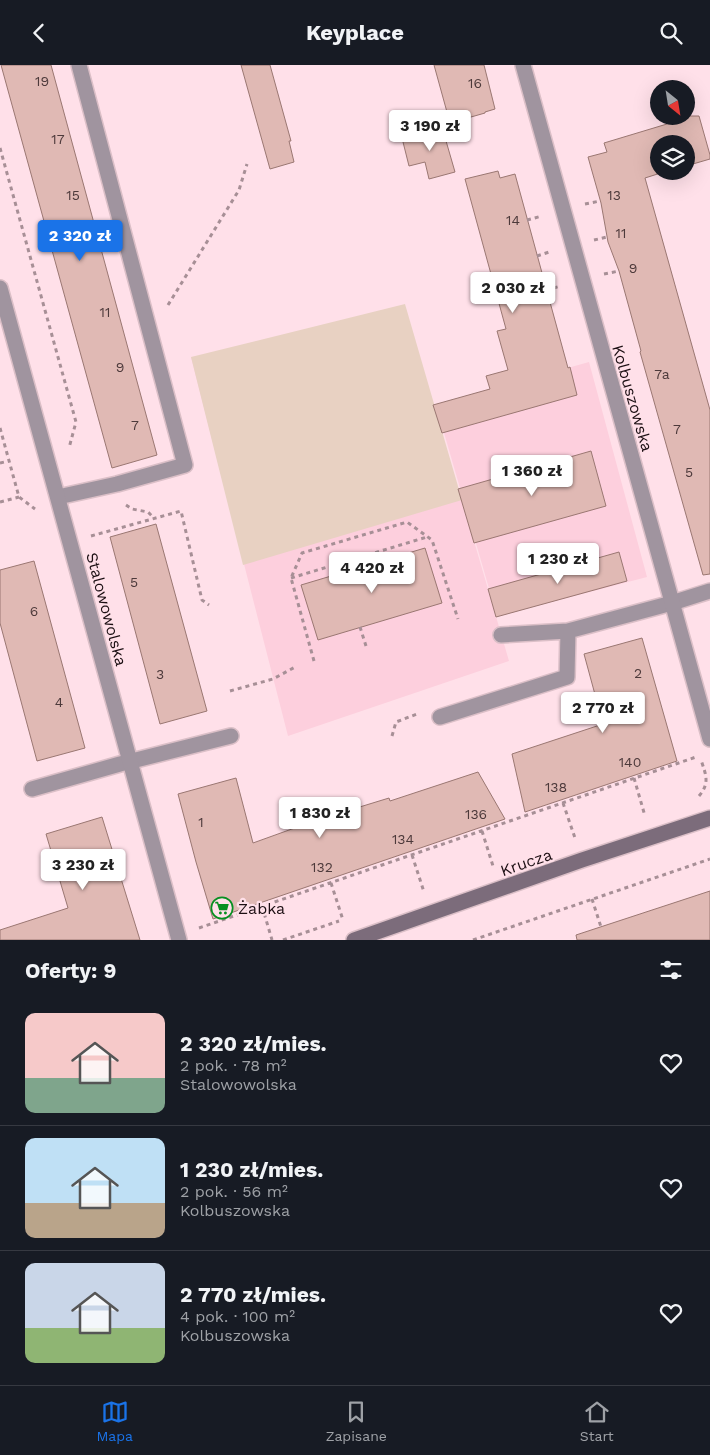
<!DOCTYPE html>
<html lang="pl">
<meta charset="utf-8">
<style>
:root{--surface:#171b24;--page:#242831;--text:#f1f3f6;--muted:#9ea1a6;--line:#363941;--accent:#1a73e8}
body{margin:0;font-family:"Work Sans",sans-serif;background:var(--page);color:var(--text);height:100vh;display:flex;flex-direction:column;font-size:19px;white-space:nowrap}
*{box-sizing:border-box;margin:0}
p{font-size:16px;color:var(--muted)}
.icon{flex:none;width:28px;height:28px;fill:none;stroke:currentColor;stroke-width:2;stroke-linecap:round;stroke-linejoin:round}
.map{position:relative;height:875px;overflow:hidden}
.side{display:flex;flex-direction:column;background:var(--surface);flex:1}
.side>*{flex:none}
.needle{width:32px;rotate:150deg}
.controls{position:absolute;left:650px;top:15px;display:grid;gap:10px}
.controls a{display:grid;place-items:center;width:45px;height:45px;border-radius:50%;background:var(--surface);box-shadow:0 5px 20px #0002;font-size:25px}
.price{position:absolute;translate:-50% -42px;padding:0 11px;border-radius:5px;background:#fff;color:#222;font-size:16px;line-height:32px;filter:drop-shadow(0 1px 2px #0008)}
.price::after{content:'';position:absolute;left:50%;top:30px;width:15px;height:11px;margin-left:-8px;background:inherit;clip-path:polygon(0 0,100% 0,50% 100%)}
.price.on{background:var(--accent);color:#fff}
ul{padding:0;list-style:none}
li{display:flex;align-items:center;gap:15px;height:125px;padding:0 25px}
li+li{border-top:1px solid var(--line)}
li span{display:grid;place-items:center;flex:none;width:140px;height:100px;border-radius:10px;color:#555}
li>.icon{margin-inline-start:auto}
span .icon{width:60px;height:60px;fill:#fffc;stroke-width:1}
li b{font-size:21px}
h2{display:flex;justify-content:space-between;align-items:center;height:60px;padding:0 25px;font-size:21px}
header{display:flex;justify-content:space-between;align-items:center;height:65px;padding:0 25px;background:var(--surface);font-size:22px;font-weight:700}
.tabs{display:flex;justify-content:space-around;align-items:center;height:70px;border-top:1px solid var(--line);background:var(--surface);font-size:14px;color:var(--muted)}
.tabs a{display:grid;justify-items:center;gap:2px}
.tabs .on{color:var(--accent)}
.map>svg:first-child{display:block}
.built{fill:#fdcfdd}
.green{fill:#e8d1c2}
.building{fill:#e0b9b4;stroke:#9a7772}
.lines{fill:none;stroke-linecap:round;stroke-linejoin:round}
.lane-casing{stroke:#dbbfc7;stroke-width:18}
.street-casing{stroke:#dbbfc7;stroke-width:18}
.secondary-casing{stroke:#dbbfc7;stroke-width:18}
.path{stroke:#a78f96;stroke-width:3;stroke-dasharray:4 4;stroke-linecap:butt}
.lane{stroke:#a0949f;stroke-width:15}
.street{stroke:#a0949f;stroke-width:15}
.secondary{stroke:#7c6c7b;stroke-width:15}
.labels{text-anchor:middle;stroke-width:4.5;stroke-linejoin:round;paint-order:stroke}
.number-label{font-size:14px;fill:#4d3a3b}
.street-label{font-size:16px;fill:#1c0f13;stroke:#ffe0e9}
.poi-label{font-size:16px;fill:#1c0f13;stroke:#ffe0e9;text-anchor:start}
</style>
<header><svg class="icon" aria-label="back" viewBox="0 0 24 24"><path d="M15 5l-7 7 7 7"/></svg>Keyplace<svg class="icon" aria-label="search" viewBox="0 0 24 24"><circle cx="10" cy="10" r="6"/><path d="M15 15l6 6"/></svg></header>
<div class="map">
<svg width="710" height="875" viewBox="0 0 710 875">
<rect width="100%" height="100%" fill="#ffe0e9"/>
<path class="built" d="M 191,292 L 462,435 L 509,596 L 288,671 Z
M 589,297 L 647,512 L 497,551 L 436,340 Z"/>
<path class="green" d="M 405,239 L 462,435 L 243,500 L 191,292 Z"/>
<path class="building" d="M 1,0 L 51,0 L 157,390 L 112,403 Z
M 241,0 L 270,0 L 291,76 L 289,76 L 294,97 L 270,104 Z
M 434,0 L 484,0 L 495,44 L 485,47 L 485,48 L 450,58 Z
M 665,51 L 699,51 L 710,90 L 710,94 L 686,101 L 686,79 L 659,79 L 659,106 L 667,106 L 645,113 L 710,345 L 710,509 L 703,510 L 640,287 L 641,286 L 619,206 L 608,177 L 601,138 L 588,92 L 607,87 L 604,78 L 667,59 Z
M 442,62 L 455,107 L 429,114 L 425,97 L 409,101 L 402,73 Z
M 498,106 L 500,113 L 515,109 L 568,303 L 570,302 L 577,330 L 442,368 L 433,340 L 490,324 L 486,311 L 508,305 L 497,266 L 506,264 L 465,114 Z
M 591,386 L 606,441 L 474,478 L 458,424 Z
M 156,459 L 207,646 L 160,659 L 110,472 Z
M 425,483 L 442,538 L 318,575 L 301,520 Z
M 619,487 L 627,516 L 496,552 L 488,524 Z
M 34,496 L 85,683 L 37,696 L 0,558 L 0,505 Z
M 642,573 L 677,696 L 525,747 L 512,689 L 603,659 L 584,589 Z
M 478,707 L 505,754 L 213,854 L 196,797 L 178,729 L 236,713 L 253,778 L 314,756 L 389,733 L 390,736 Z
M 102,752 L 140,875 L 0,875 L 0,865 L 68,843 L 46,769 Z
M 710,826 L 710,875 L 577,875 L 576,870 Z"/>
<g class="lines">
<g class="lane-casing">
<path id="lane" d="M 58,432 L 117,419 L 185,400 L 79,0
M 501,570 L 568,566 L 672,538 L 710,526
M 440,652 L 567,612 L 568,566
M 32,724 L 120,699 L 231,671"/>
</g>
<g class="street-casing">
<path id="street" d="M 523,0 L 710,674
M 0,223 L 179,875"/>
</g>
<g class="secondary-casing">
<path id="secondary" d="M 354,875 L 582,795 L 710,753"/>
</g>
<path class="path" d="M 0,83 L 76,357 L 69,383
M 585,139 L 600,136
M 527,155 L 542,151
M 594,175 L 607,172
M 537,191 L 552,186
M 604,209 L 619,206
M 546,225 L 561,221
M 168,240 L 239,125 L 247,99
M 0,363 L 19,432 L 35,444
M 0,398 L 9,396
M 0,437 L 19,432
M 126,440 L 132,444 L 148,447 L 155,454
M 91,471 L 181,446 L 202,535 L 209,540
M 291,513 L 427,472
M 360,562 L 366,581
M 314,596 L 291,513 L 302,488 L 407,457 L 432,475 L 458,554
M 230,626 L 273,614 L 297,601
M 392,671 L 396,657 L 417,649
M 634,713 L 645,751
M 699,731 C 710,718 706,710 701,695
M 563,738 L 575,773
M 482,766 L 493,801
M 412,790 L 424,827
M 331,818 L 343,855
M 592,834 L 601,862
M 262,841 L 272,875
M 199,863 L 696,692
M 283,875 L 339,856
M 473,875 L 710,794"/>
<use href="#lane" class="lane"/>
<use href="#street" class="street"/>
<use href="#secondary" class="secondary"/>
</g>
<defs>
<g id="supermarket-ring" transform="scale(1.125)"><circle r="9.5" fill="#ffe0e9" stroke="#079021" stroke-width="1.5"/><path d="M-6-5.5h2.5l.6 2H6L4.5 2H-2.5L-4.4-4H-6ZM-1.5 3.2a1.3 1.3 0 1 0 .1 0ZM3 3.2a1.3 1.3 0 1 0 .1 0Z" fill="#079021"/></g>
</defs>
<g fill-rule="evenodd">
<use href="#supermarket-ring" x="222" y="843"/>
</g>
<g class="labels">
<g class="number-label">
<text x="42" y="21">19</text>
<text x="475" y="23">16</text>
<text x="58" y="79">17</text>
<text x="73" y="135">15</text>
<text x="614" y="135">13</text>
<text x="513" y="160">14</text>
<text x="621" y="173">11</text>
<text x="633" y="208">9</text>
<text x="105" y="252">11</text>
<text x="120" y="307">9</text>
<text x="662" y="314">7a</text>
<text x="135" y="365">7</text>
<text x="677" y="369">7</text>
<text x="689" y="412">5</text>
<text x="134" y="522">5</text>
<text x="34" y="551">6</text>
<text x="638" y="613">2</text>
<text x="160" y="614">3</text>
<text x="59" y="642">4</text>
<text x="630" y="702">140</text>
<text x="556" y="727">138</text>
<text x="476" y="754">136</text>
<text x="201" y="762">1</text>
<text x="403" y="779">134</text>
<text x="322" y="807">132</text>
</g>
<g class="street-label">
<text transform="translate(633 333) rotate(74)" y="6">Kolbuszowska</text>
<text transform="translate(107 544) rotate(75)" y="6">Stalowowolska</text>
<text transform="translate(526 797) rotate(-19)" y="6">Krucza</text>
</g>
<g class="poi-label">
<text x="238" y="849">Żabka</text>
</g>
</g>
</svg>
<div class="controls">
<a><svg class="needle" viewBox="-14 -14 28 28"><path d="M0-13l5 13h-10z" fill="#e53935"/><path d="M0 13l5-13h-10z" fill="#9ea1a6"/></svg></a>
<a><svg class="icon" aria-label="layers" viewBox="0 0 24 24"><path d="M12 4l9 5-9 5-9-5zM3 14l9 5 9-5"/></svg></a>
</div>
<b class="price" style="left:430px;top:87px">3 190 zł</b>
<b class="price on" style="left:80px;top:197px">2 320 zł</b>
<b class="price" style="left:513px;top:249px">2 030 zł</b>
<b class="price" style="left:532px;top:432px">1 360 zł</b>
<b class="price" style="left:558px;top:520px">1 230 zł</b>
<b class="price" style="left:372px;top:529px">4 420 zł</b>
<b class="price" style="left:603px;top:669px">2 770 zł</b>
<b class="price" style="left:320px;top:774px">1 830 zł</b>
<b class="price" style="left:83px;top:826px">3 230 zł</b>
</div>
<section class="side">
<h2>Oferty: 9<svg class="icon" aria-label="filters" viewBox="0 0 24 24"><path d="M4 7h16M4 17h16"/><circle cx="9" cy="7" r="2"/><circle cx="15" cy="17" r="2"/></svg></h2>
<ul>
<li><span style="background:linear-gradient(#f6c9c9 65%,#7fa58c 0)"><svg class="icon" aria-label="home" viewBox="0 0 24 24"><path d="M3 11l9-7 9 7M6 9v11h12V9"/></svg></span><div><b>2 320 zł/mies.</b><p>2 pok. · 78 m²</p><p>Stalowowolska</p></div><svg class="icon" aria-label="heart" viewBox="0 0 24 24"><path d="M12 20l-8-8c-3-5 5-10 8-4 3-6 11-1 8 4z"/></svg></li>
<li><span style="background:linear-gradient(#bfe0f5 65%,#b9a48a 0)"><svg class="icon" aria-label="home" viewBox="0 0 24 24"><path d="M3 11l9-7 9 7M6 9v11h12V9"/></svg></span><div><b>1 230 zł/mies.</b><p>2 pok. · 56 m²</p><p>Kolbuszowska</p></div><svg class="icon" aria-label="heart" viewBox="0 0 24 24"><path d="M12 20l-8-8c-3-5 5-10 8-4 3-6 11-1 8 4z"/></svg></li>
<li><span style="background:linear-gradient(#c9d6e8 65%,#8fb573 0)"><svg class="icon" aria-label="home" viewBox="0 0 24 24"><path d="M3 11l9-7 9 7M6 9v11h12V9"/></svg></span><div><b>2 770 zł/mies.</b><p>4 pok. · 100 m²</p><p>Kolbuszowska</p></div><svg class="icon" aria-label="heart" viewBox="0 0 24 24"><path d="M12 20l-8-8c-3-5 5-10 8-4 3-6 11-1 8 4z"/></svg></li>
</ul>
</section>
<nav class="tabs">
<a class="on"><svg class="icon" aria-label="map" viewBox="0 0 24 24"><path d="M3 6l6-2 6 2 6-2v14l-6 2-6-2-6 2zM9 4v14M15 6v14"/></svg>Mapa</a>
<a><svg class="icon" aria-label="saved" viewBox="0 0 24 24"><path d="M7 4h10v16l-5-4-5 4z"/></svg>Zapisane</a>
<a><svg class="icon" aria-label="home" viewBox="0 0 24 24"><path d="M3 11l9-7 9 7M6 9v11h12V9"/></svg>Start</a>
</nav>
